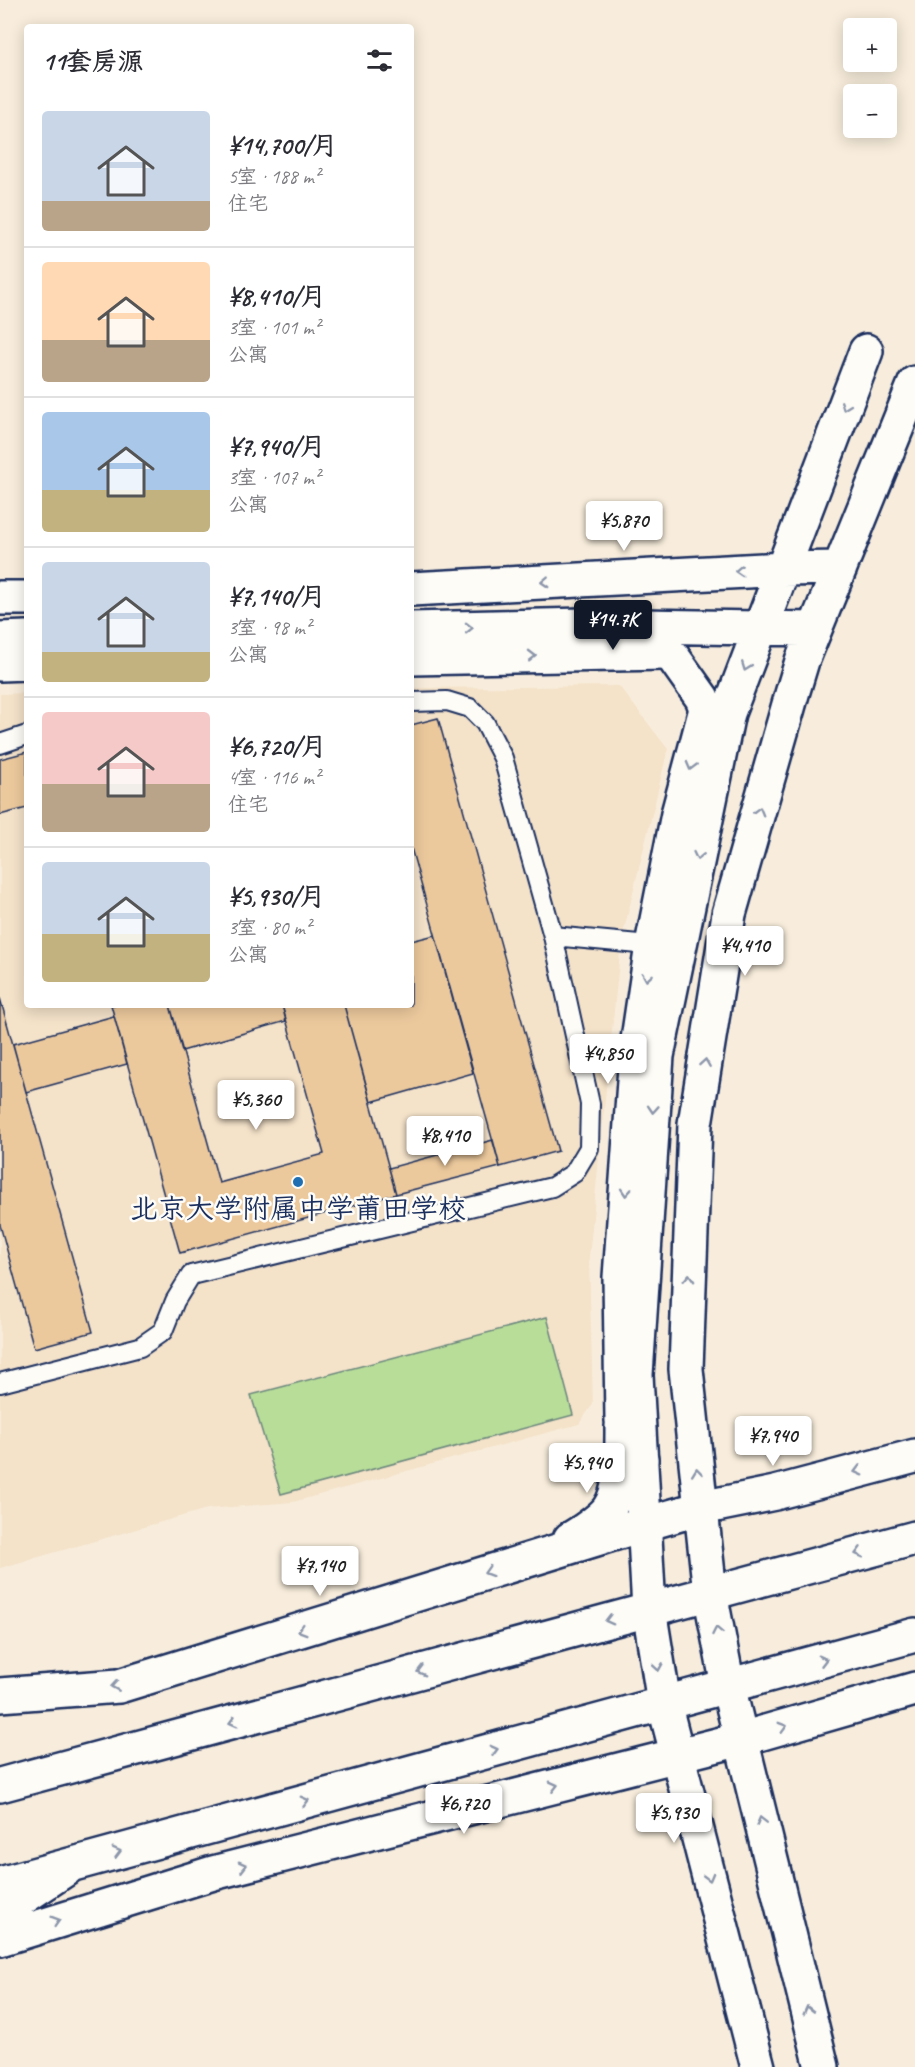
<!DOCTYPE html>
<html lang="zh">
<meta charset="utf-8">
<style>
:root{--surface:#fff;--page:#f7f7f7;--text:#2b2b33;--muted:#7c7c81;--line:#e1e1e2;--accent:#111827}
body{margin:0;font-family:Caveat,"LXGW WenKai TC",sans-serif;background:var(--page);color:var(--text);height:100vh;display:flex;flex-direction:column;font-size:22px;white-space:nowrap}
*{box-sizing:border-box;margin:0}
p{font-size:20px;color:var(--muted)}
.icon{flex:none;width:33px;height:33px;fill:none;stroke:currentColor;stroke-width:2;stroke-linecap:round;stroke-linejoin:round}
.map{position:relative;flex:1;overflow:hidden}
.sheet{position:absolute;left:24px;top:24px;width:390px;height:984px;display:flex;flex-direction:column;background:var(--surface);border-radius:6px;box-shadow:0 3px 15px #0003}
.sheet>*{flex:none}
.controls{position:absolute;left:843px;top:18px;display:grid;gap:12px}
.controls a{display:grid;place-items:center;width:54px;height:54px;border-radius:6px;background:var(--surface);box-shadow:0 3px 15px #0003;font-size:30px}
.price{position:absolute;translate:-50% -51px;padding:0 14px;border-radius:6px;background:#fff;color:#222;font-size:20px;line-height:39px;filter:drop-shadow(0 2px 3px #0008)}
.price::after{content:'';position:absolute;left:50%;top:36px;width:18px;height:14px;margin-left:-9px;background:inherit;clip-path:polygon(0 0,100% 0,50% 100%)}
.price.selected{background:var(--accent);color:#fff}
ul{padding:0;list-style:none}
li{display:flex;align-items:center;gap:18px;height:150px;padding:0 18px}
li+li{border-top:2px solid var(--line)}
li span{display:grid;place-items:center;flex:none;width:168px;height:120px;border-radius:6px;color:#555}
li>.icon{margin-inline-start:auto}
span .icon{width:72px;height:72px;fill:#fffc;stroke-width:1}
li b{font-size:26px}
h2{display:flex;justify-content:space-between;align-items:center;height:72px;padding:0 18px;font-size:26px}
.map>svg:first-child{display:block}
.built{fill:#f4e2c9}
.green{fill:#b8dd99;stroke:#6a867c;stroke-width:1.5}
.building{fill:#ecc99d;stroke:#1b2f5e;stroke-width:1.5}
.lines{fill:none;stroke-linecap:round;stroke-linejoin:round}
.lane-casing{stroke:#1b2f5e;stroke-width:22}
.street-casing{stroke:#1b2f5e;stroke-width:38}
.secondary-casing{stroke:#1b2f5e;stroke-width:38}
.primary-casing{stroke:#1b2f5e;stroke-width:38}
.lane{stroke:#fdfcf7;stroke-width:18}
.street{stroke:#fdfcf7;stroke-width:33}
.secondary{stroke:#fdfcf7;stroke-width:33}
.primary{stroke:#fdfcf7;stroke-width:33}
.oneway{stroke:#8c96aa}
.poi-dot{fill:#1f6fb2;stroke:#fdfcf7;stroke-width:2}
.labels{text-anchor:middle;stroke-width:5;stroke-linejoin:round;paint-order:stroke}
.poi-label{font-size:28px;fill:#1b2f5e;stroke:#fdfcf7}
</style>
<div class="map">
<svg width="915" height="2067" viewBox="0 0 915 2067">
<rect width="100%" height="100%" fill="#f8eddc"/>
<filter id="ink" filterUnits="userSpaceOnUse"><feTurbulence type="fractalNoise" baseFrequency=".0167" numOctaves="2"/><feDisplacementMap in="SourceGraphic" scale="12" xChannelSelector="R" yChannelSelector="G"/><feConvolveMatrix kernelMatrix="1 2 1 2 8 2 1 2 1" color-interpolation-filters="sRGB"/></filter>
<g filter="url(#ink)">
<path class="built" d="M 619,686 L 668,749 L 621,942 L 589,1257 L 593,1404 L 579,1424 L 293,1502 L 207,1509 L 0,1568 L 0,694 L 27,693 L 27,1005 L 411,1005 L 411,688 Z"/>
<path class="green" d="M 547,1317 L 573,1415 L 281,1494 L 251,1395 Z"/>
<path class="building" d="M 438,718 L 558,1151 L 500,1167 L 411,848 L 411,725 Z
M 27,752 L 27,808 L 0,815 L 0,759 Z
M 435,935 L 473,1073 L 371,1102 L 344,1005 L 411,1005 L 411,941 Z
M 0,998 L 93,1332 L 34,1348 L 0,1225 Z
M 111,1005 L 170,1005 L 219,1183 L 324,1154 L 282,1005 L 344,1005 L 396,1194 L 180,1253 Z
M 170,1005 L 282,1005 L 286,1021 L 182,1051 Z
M 114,1016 L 127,1064 L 26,1092 L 13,1044 Z
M 493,1140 L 500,1167 L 396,1194 L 389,1168 Z"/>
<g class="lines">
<g class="lane-casing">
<path id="lane" d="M 0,744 L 27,735
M 553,936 L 660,946
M 0,1383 L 140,1347 L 163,1331 L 175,1301 L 191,1275 L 552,1187 L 574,1173 L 589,1148 L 590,1104 L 553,936 L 503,758 L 485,723 L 470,708 L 447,701 L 411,702"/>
</g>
<g class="street-casing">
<path id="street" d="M 411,658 L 665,653
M 0,664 L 27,663
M 641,1459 L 622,1421 L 620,1277 L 636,1053 L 652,945 L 678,814 L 706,709
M 570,1539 C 581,1533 601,1519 608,1510 C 623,1489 622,1450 622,1426
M 0,1695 L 119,1686 L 645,1524 L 701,1508 L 775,1493 L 915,1456
M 0,1913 L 66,1869
M 0,1939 L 213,1873 L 741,1739 L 915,1689"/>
</g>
<g class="secondary-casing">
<path id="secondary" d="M 411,589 L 783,569 L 840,568
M 0,598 L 27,598
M 411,629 L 584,625 L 815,629
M 618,631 L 640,638 L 673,657 L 702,698 L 716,735 L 716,751
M 0,639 L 27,638
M 758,2067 L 664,1703 L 649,1609 L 636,1375 L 657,1056 L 728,713 L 866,351
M 822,2067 L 728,1686 L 710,1593 L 686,1369 L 695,1124 L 729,914 L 792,694 L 802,661 L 915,383"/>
</g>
<g class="primary-casing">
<path id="primary" d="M 0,1785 L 915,1538
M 0,1884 L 915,1635"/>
</g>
<use href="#lane" class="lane"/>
<use href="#street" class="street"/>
<use href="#secondary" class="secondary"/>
<use href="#primary" class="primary"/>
</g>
<defs><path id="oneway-chevron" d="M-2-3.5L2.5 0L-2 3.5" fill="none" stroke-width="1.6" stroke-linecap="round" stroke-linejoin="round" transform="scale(1.5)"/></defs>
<g class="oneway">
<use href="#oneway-chevron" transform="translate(845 406) rotate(111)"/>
<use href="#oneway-chevron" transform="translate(739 571) rotate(177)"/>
<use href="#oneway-chevron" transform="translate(545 582) rotate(177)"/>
<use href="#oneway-chevron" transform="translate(469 628) rotate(-1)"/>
<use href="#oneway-chevron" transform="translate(532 656) rotate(-1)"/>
<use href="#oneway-chevron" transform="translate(746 667) rotate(111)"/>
<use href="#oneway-chevron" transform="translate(691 766) rotate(105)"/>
<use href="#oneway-chevron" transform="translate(759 811) rotate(-74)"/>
<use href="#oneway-chevron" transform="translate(698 856) rotate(102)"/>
<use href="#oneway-chevron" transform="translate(647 977) rotate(99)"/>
<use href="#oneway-chevron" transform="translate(705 1063) rotate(-81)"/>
<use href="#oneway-chevron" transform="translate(653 1109) rotate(94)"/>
<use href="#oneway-chevron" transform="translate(626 1192) rotate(94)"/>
<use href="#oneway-chevron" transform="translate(689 1278) rotate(-88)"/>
<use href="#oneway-chevron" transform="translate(858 1471) rotate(165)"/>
<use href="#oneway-chevron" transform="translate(697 1472) rotate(-96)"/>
<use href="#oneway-chevron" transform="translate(859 1553) rotate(165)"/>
<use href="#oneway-chevron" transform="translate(488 1572) rotate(163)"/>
<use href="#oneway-chevron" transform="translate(609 1620) rotate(165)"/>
<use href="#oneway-chevron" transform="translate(302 1630) rotate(163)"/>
<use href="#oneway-chevron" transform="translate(717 1631) rotate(-101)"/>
<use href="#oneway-chevron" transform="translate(823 1660) rotate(-15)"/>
<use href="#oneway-chevron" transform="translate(658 1667) rotate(81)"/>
<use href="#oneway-chevron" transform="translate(421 1671) rotate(165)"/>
<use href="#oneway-chevron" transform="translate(115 1686) rotate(171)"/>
<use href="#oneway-chevron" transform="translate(233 1722) rotate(165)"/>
<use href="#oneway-chevron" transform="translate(783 1727) rotate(-16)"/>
<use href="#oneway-chevron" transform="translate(494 1750) rotate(-15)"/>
<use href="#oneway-chevron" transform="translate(554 1786) rotate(-14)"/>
<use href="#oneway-chevron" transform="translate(305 1801) rotate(-15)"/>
<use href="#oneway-chevron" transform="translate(761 1821) rotate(-104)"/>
<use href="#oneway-chevron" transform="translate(117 1852) rotate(-15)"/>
<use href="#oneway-chevron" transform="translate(243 1866) rotate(-14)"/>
<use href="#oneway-chevron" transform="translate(709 1877) rotate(75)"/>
<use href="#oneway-chevron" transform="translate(56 1921) rotate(-17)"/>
<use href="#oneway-chevron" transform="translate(808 2010) rotate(-104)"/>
</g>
</g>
<circle class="poi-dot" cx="298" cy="1182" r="6"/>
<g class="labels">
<g class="poi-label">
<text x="298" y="1218">北京大学附属中学莆田学校</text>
</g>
</g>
</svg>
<div class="controls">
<a>+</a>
<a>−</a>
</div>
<b class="price" style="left:624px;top:552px">¥5,870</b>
<b class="price selected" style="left:613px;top:651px">¥14.7K</b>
<b class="price" style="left:745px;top:977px">¥4,410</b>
<b class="price" style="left:608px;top:1085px">¥4,850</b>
<b class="price" style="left:256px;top:1131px">¥5,360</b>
<b class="price" style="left:445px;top:1167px">¥8,410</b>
<b class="price" style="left:773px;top:1467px">¥7,940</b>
<b class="price" style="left:587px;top:1494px">¥5,940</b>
<b class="price" style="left:320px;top:1597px">¥7,140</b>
<b class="price" style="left:464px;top:1835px">¥6,720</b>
<b class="price" style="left:674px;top:1844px">¥5,930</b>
<section class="sheet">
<h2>11套房源<svg class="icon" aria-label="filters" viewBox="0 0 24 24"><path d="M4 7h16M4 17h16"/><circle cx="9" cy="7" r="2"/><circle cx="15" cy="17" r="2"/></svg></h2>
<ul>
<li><span style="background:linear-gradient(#c9d6e8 75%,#b9a48a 0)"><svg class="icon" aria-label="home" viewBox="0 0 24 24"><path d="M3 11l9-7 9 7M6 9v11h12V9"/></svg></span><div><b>¥14,700/月</b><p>5室 · 188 m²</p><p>住宅</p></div></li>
<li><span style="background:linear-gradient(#ffd9b3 65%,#b9a48a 0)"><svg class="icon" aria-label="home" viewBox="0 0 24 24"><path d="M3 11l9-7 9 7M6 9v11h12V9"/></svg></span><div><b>¥8,410/月</b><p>3室 · 101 m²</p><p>公寓</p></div></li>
<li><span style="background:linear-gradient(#a9c7e8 65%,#c2b280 0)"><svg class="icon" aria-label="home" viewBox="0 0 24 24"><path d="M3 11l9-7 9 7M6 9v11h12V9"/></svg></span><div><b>¥7,940/月</b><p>3室 · 107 m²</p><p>公寓</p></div></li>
<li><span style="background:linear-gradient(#c9d6e8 75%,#c2b280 0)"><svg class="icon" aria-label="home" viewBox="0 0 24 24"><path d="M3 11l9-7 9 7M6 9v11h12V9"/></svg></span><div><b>¥7,140/月</b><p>3室 · 98 m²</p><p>公寓</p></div></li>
<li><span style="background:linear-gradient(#f6c9c9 60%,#b9a48a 0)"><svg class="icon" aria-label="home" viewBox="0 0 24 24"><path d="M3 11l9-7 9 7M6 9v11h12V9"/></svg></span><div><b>¥6,720/月</b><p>4室 · 116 m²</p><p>住宅</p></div></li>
<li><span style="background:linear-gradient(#c9d6e8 60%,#c2b280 0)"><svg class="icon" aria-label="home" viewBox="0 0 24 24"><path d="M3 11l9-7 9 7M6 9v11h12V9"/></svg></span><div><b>¥5,930/月</b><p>3室 · 80 m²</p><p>公寓</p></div></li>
</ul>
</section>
</div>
